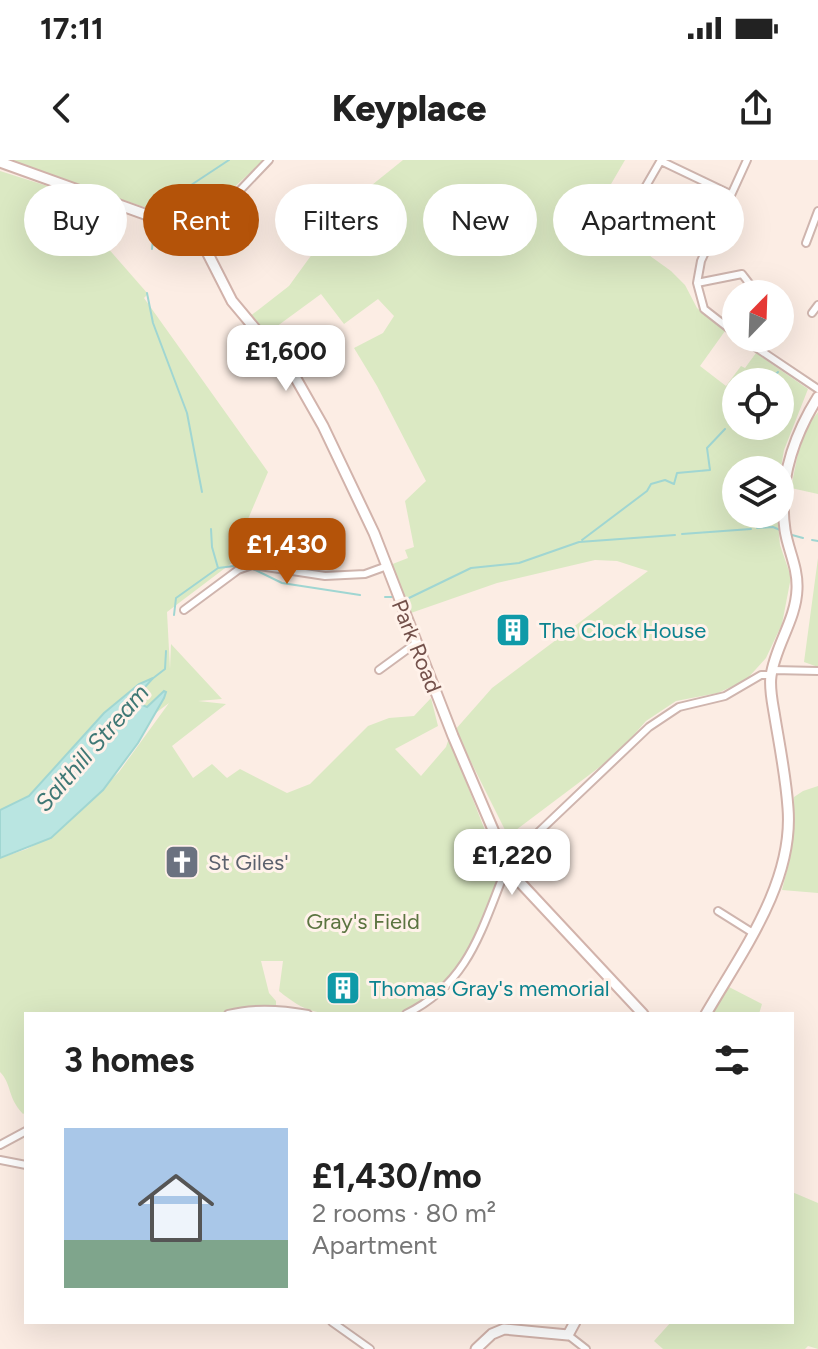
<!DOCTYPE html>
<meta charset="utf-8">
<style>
:root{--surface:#fff;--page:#f6f6f6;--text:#222;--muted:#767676;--accent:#b45309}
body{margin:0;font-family:Figtree,sans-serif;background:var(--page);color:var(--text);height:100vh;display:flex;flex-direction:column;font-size:30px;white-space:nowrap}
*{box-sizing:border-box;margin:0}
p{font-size:26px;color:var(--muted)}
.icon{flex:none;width:44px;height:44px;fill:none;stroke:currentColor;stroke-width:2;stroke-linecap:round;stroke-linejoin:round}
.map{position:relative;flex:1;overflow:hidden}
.drawer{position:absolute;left:24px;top:852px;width:770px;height:312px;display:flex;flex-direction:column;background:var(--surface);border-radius:0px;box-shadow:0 8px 32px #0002}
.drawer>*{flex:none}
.hud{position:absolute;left:24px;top:24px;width:770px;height:72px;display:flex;gap:16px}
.needle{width:52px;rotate:23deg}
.buttons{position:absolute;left:722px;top:120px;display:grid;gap:16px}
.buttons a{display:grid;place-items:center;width:72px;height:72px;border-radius:50%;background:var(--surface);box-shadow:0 8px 32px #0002;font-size:40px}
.price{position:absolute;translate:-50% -68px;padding:0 18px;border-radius:16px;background:#fff;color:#222;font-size:26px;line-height:52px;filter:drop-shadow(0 2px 4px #0008)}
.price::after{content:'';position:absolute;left:50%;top:48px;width:24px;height:18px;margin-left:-12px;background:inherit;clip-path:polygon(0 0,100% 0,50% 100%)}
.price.current{background:var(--accent);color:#fff}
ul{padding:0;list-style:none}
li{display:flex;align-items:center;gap:24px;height:200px;padding:0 40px}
li span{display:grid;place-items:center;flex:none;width:224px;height:160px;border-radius:0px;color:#555}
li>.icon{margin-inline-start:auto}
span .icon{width:96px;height:96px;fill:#fffc;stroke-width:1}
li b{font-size:34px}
h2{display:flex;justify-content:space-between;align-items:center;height:96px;padding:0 40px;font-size:34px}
.pill{padding:0 28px;border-radius:36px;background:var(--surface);box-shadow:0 8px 32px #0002;font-size:28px;line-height:72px}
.pill.current{background:var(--accent);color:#fff}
.status{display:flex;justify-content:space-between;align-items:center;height:56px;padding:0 40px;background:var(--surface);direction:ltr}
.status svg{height:22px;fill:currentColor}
header{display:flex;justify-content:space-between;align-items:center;height:104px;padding:0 40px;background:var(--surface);font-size:36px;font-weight:800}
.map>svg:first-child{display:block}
.green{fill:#dbe9c3;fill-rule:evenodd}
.water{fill:#b9e5e1;stroke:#a0d6d2;stroke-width:2}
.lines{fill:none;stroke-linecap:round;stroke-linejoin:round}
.stream{stroke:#a0d6d2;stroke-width:2}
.street-casing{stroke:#cfb5ae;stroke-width:10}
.secondary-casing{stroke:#d2b3ab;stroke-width:13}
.street{stroke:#fff;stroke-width:6}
.secondary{stroke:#fff;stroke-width:9}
.labels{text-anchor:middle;stroke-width:6;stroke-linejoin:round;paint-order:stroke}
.culture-label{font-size:22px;fill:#0d838f;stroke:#fff2ea;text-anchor:start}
.street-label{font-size:22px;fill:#73504a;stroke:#fff2ea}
.worship-label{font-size:22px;fill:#5b616d;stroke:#fff2ea;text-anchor:start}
.park-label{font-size:22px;fill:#5b7440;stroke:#fff2ea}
.water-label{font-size:24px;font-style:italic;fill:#3f7875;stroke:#fff2ea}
</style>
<div class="status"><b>17:11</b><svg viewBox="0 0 49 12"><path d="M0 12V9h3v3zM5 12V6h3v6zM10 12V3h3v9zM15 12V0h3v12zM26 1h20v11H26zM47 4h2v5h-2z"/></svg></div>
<header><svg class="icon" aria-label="back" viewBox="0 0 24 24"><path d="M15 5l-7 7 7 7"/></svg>Keyplace<svg class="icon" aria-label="share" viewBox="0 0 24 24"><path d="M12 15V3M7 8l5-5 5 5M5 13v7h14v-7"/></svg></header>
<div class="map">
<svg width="818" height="1189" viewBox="0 0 818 1189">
<rect width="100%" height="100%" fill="#fcede4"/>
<path class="green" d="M 6,0 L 264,0 L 194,64 Z
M 403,0 L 625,0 L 593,55 L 671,111 L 685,125 L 697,148 L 725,171 L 700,206 L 726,226 L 741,206 L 745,208 L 756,193 L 808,229 L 784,290 L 780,313 L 780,310 L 736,310 L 736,354 L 777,354 L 780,385 L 791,417 L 782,464 L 766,498 L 746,520 L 718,533 L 676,541 L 646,561 L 617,594 L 508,676 L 455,570 L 492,528 L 648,411 L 617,401 L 595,400 L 497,423 L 408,454 L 390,405 L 408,398 L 405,390 L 414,387 L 405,341 L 426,321 L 377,226 L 354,188 L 383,173 L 394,156 L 378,139 L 344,164 L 321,134 L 265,175 L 249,157 L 289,126 L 339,57 L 348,65 L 375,39 L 367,29 ZM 736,222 L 780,222 L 780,266 L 736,266 Z
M 0,11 L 82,37 L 80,44 L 85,62 L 148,134 L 144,138 L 268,312 L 240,378 L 237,399 L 167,452 L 170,509 L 171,484 L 222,539 L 198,541 L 226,544 L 172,586 L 193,618 L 212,604 L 227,618 L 240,609 L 287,633 L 310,624 L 368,566 L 389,558 L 414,556 L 431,538 L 438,566 L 395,589 L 421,616 L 446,587 L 449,578 L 493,691 L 495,705 L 504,709 C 484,757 457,839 400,854 C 388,857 370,854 357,854 C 320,854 308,855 279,831 L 283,801 L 261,801 L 269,833 L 276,841 L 276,846 L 223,854 L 26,854 L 26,952 L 23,954 C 7,937 12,924 0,912 L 0,698 L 27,689 L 58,672 L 119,612 L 169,543 L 32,646 L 0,665 Z
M 818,252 L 818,334 L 791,328 L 802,273 Z
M 818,398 L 818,507 L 804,502 Z
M 818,626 L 818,733 L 782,730 L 788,706 L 794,637 L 803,631 Z
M 729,827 L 762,844 L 759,854 L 711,854 Z
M 792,1032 L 818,1043 L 818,1189 L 808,1186 L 805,1189 L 663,1189 L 654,1181 L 671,1162 L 792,1162 Z"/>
<path class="water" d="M 153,518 L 137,536 L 138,543 L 147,547 L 164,531 L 166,532 L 164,538 L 138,583 L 103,630 L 51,678 L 0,698 L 0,650 L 29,636 L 104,553 L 139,524 Z"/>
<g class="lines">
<path class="stream" d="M 165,49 L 182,31 L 229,0
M 152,89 L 154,68
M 147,133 L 153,163 L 187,253 L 202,332
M 768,222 L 778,212
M 729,264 L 736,257
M 757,368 L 773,367 L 780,370
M 211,369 L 212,387 L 218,408
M 682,374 L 751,369
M 792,375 L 803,378
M 582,380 L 647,331 L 651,324 L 665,320 L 674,324 L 677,313 L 710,310 L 707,288 L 725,269
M 812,380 L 818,381
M 253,409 L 282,423 L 360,435
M 385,437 L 392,437
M 403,438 L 409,438 L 471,408 L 519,403 L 579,382 L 675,375
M 174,455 L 176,438 L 218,408 L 242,405
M 152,519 L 165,509 L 166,491"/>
<g class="street-casing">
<path id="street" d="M 661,1 L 730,34
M 635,45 L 661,0
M 189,70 L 225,46 L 269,0
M 806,83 L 818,51
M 697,123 L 742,114 L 752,127 L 764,134
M 812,153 L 818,145
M 736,174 L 704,149 L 697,123 L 701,101 L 747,0
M 742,178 L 818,229
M 184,450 L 238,410 L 252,405 L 325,416 L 365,414 L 387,406
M 379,510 L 416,483
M 773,510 L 818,511
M 718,751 L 753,773
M 228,854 C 255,847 281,849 308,854
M 406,854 C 469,823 481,770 506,709 L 507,696 L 525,685 L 649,567 L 679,547 L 725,536 L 761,515 L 771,515
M 0,985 L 26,971
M 0,1000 L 26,1005
M 332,1162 L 370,1189
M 568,1175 L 586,1189"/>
</g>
<g class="secondary-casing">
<path id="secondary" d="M 0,2 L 189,70 L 205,88 L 232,141 L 294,215 L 323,266 L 374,373 L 453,576 L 506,700 L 516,718 L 643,854
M 706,854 C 741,793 794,723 788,648 C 786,618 780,588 775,558 C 773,545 769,529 771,516 C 775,486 796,460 797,429 C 798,407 788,390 785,370 C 778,322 793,277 818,237
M 476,1189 L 492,1174 L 504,1169 L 568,1175 L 575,1162"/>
</g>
<use href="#street" class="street"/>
<use href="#secondary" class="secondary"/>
</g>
<defs>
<g id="building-square" transform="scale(1.8)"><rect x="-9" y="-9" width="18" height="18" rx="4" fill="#0f9aa8" stroke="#fff2ea"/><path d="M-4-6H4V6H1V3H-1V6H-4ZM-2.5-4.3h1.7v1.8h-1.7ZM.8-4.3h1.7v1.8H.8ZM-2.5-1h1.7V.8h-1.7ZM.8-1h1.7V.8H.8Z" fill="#fff"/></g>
<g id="church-square" transform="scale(1.8)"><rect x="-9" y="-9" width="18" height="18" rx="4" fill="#6b7280" stroke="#fff2ea"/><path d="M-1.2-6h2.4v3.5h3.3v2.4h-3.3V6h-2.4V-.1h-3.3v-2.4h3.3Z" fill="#fff"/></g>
</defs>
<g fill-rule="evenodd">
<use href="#building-square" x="513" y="470"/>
<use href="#church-square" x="182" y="702"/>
<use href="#building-square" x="343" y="828"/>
</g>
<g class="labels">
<g class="culture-label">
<text x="539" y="478">The Clock House</text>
<text x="369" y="836">Thomas Gray's memorial</text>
</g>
<g class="street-label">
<text transform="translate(417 486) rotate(68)" y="8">Park Road</text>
</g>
<g class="worship-label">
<text x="208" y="710">St Giles'</text>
</g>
<g class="park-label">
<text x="363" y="769">Gray's Field</text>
</g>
<g class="water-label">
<text transform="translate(92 588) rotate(-49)" y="8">Salthill Stream</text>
</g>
</g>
</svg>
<div class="buttons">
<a><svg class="needle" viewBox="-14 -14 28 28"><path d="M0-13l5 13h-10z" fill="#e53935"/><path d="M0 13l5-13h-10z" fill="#767676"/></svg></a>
<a><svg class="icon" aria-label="locate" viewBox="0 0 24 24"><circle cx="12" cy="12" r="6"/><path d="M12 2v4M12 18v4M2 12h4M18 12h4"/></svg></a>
<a><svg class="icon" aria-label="layers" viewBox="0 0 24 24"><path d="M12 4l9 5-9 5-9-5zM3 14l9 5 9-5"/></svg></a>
</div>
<b class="price" style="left:286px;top:233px">£1,600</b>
<b class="price current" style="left:287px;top:426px">£1,430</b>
<b class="price" style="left:512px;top:737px">£1,220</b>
<div class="hud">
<a class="pill">Buy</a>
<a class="pill current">Rent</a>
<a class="pill">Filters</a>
<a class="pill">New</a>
<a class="pill">Apartment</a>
</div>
<section class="drawer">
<h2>3 homes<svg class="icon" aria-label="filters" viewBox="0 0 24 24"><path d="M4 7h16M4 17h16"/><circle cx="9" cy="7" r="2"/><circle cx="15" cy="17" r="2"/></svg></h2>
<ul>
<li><span style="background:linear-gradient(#a9c7e8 70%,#7fa58c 0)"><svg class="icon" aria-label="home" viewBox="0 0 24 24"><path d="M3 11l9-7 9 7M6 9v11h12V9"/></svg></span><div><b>£1,430/mo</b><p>2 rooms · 80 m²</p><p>Apartment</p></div></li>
</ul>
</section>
</div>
